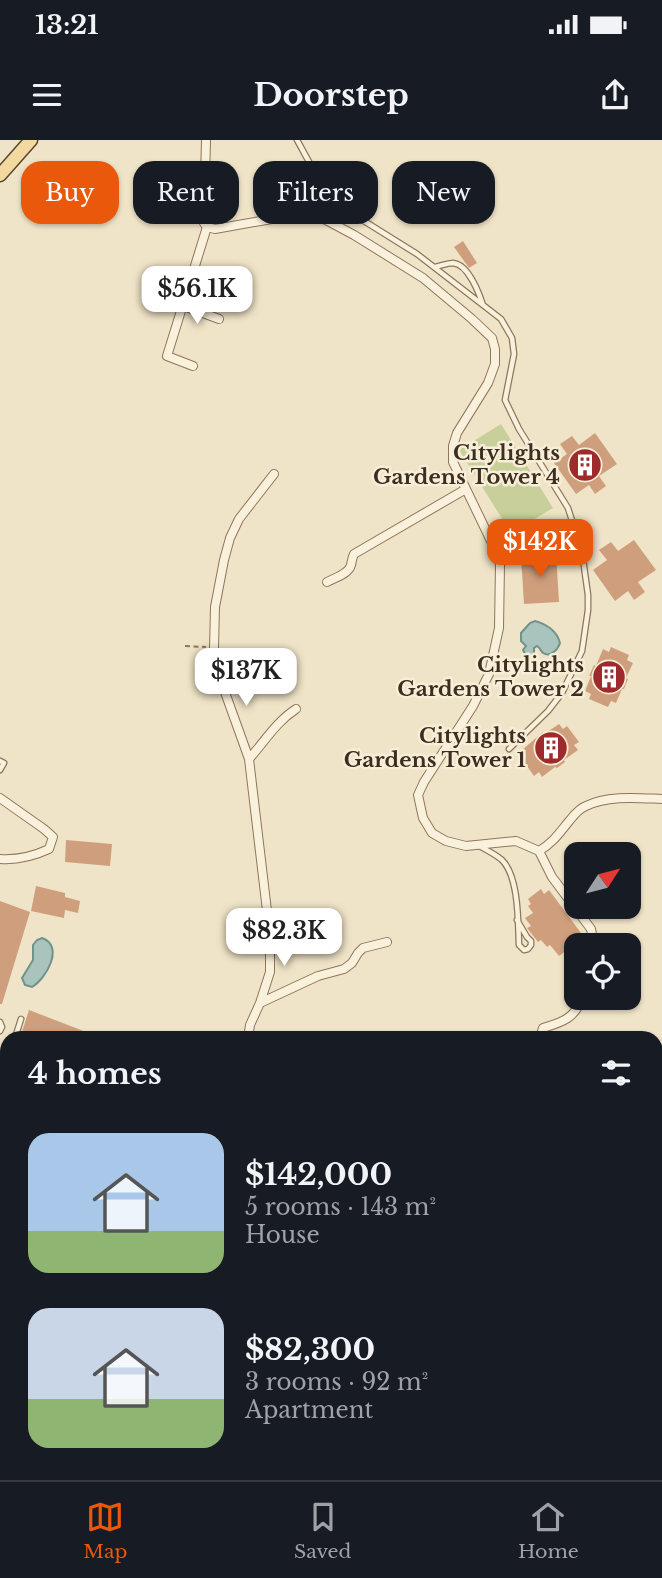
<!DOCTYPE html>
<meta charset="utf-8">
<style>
:root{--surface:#171b24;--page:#242831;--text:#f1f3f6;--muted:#9ea1a6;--line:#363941;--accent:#ea580c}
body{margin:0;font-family:"Libre Baskerville",serif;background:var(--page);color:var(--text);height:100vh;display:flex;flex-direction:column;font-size:26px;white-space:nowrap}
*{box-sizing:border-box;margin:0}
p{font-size:23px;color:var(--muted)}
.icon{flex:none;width:38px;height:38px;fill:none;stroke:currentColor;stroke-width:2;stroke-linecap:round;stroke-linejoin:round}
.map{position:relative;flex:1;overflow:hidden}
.drawer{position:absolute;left:0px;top:891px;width:663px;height:450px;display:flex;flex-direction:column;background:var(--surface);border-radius:21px 21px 0 0;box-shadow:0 2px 5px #0004}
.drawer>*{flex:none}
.banner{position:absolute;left:21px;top:21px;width:621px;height:63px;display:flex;gap:14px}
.needle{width:46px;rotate:54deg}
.controls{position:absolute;left:564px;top:702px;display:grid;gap:14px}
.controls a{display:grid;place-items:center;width:77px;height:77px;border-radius:14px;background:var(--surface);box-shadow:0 2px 5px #0004;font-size:35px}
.price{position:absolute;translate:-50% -60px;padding:0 16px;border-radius:14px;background:#fff;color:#222;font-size:23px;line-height:46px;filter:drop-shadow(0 2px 4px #0008)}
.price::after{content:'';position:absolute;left:50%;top:42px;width:21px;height:16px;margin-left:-10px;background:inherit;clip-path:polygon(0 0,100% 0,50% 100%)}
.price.selected{background:var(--accent);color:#fff}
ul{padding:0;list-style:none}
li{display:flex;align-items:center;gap:21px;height:175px;padding:0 28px}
li span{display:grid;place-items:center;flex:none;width:196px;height:140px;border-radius:21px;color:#555}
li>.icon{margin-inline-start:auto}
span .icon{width:84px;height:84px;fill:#fffc;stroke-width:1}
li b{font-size:30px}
h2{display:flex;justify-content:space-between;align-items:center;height:84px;padding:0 28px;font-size:30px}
.pill{padding:0 24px;border-radius:21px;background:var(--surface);box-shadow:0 2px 5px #0004;font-size:24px;line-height:63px}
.pill.selected{background:var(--accent);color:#fff}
.status{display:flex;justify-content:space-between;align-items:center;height:49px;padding:0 35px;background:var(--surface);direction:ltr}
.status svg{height:19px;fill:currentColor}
header{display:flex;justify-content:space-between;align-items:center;height:91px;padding:0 28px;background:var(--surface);font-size:32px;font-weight:800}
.dock{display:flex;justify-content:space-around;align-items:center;height:98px;border-top:2px solid var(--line);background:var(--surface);font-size:19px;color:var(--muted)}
.dock a{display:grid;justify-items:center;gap:4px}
.dock .selected{color:var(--accent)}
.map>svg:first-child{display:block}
.green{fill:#c9cf9b}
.water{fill:#a9c4bc;stroke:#6f938a;stroke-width:2}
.building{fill:#cf9f7d}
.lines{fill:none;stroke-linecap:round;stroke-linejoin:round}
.service-casing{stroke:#8d765c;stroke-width:7}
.minor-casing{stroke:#8d765c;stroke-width:10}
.primary-casing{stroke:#5b4430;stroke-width:15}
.path{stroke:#8d765c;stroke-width:2;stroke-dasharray:5 3.5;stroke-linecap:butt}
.service{stroke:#faf1dc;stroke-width:4.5}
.minor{stroke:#faf1dc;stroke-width:8}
.primary{stroke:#f3d9a0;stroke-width:12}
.labels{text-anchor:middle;stroke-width:5;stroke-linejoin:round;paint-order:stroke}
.poi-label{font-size:21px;font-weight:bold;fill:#3d2e20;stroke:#f7eed8;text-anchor:end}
</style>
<div class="status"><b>13:21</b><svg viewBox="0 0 49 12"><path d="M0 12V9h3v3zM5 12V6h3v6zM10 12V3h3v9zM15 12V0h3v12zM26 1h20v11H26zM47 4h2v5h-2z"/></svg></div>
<header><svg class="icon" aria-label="menu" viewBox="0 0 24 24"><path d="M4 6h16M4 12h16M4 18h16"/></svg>Doorstep<svg class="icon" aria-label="share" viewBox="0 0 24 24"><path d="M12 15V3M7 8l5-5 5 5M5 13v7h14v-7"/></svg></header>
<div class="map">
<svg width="662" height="1340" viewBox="0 0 662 1340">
<rect width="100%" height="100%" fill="#f0e4c8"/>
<path class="green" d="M 501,284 L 553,368 L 511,393 L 459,310 Z"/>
<path class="water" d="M 535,481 C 546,484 557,491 560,503 C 558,509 551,518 543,513 C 541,511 540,508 537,506 L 534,508 L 534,514 L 530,517 L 527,517 L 523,510 L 526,506 L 521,501 L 521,493 L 530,483 Z
M 42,798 C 65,806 46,839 32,847 L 25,845 L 22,838 L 33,820 L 33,805 L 37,800 Z"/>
<path class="building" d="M 463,101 L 477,123 L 469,128 L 454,107 Z
M 595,293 L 617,324 L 599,336 L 606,346 L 595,354 L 589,345 L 576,354 L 554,323 L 567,314 L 560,304 L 572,296 L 579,305 Z
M 634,400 L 656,430 L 638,442 L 645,452 L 634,460 L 628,451 L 615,461 L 593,430 L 607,420 L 599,410 L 611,402 L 618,411 Z
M 556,413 L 559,462 L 524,464 L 521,416 Z
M 611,507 L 629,515 L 627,520 L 633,523 L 626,538 L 628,539 L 624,549 L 622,549 L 616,563 L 611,561 L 608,567 L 589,559 L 591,554 L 585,551 L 591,536 L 589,536 L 594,525 L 596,526 L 603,509 L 609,512 Z
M 559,584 L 563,589 L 567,586 L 579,602 L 574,605 L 578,610 L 564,620 L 565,622 L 557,628 L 555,627 L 542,637 L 539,632 L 534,636 L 522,619 L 526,616 L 522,610 L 543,592 L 544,594 Z
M 66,700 L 112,704 L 110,726 L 65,722 Z
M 36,746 L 65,753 L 65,757 L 80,761 L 78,773 L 65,770 L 64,778 L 31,771 Z
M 541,749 L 544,754 L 549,750 L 584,797 L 559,816 L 550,805 L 547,807 L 541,800 L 538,802 L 527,788 L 531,786 L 525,778 L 533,773 L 528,766 L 531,764 L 528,759 Z
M 0,761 L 30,772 L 2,864 L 0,864 Z
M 29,870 L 99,897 L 99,898 L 20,898 Z"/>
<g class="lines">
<g class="service-casing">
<path id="service" d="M 297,0 C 310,23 321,47 340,66 L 417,114 L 501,179 L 512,198 L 514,214 L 505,260 L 519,289 L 568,368 L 582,412 L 588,455 L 588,470 L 582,511 L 562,553 L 548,571 L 509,609
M 435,127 C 440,126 448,123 453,123 C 468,124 479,153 483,165
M 0,621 L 4,623 L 0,630
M 478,705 C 486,710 495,714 502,720 C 519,737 518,782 519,805 L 524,810 L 528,809 L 531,805 L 531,801 L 527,797 L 517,780
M 0,882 L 2,887 L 0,891
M 15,898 L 21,879
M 0,920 L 7,912
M 0,1089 L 0,1090
M 111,1334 L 121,1340
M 191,1334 L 196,1340
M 71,1340 L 80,1334"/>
</g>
<g class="minor-casing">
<path id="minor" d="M 206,0 L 204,83 L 207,87 L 215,89 L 306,73 L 326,80 L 354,95 L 423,138 L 472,179 L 492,198 L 495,209 L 495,224 L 488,243 L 457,293 L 453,306 L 453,322 L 492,403 L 500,424 L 499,488 L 489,534 L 473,566 L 424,642 L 418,655 L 423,678 L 432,693 L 446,701 L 466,706 L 516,701 L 539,711 L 552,737 L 591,789 L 593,799 L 591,805
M 184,166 L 219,179
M 193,226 L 167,216 L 207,87
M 327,442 C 334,438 349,434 351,425 C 352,421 352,418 354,414 L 466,349
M 249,619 C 265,601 276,582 296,569
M 0,658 L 44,689 L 53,697 L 49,709 C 34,716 16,720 0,719
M 539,711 C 554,702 559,693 570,680 C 574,675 580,668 586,666 C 608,655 638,658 662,659
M 260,863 L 318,836 L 344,829 L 352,823 L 358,813 L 363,808 L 387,802
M 248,898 L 250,885 L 260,863 L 270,832 L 270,796 L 249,619 L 217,530 L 214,508 L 215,467 L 224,420 L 230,398 L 239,379 L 274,334
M 540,898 L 543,888 C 563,882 575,878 582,858
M 363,1334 L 367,1340"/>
</g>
<g class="primary-casing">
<path id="primary" d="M 0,35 L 31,0"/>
</g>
<path class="path" d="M 185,506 L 206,507"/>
<use href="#service" class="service"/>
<use href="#minor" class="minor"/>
<use href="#primary" class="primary"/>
</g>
<defs>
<g id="building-disc" transform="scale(1.75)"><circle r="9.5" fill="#9e2a2b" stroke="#f7eed8"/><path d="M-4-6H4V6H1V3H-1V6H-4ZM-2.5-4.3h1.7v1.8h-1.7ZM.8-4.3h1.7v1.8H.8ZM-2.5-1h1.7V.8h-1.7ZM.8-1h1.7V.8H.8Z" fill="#fff"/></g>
</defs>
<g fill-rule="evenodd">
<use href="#building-disc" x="585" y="325"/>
<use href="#building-disc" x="609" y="537"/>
<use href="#building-disc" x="551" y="608"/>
</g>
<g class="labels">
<g class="poi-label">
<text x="560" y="320">Citylights<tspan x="560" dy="24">Gardens Tower 4</tspan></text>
<text x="584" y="532">Citylights<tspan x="584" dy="24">Gardens Tower 2</tspan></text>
<text x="526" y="603">Citylights<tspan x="526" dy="24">Gardens Tower 1</tspan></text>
</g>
</g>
</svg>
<div class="controls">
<a><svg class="needle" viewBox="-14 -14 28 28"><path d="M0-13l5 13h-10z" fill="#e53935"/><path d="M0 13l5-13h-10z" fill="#9ea1a6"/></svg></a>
<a><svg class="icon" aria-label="locate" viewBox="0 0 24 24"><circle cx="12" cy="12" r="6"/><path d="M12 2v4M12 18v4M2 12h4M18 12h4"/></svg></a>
</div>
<b class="price" style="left:197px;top:186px">$56.1K</b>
<b class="price selected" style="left:540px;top:439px">$142K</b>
<b class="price" style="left:246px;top:568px">$137K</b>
<b class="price" style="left:284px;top:828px">$82.3K</b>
<div class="banner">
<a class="pill selected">Buy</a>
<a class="pill">Rent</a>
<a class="pill">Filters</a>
<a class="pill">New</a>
</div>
<section class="drawer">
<h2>4 homes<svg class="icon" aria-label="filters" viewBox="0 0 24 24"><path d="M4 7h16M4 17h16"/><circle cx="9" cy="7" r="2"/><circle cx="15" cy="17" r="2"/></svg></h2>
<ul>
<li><span style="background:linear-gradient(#a9c7e8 70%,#8fb573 0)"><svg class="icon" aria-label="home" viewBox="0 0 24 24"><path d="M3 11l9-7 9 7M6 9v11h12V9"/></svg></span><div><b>$142,000</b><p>5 rooms · 143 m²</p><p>House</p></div></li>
<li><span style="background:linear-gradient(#c9d6e8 65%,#8fb573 0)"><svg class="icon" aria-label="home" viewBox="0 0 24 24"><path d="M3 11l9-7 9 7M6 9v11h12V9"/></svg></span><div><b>$82,300</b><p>3 rooms · 92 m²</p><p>Apartment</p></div></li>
</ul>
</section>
</div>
<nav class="dock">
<a class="selected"><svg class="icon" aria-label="map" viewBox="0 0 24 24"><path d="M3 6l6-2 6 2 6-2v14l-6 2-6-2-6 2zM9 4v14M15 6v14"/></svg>Map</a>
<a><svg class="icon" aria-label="saved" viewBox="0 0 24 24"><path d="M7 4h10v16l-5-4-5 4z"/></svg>Saved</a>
<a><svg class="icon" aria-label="home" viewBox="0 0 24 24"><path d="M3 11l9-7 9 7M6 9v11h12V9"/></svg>Home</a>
</nav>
